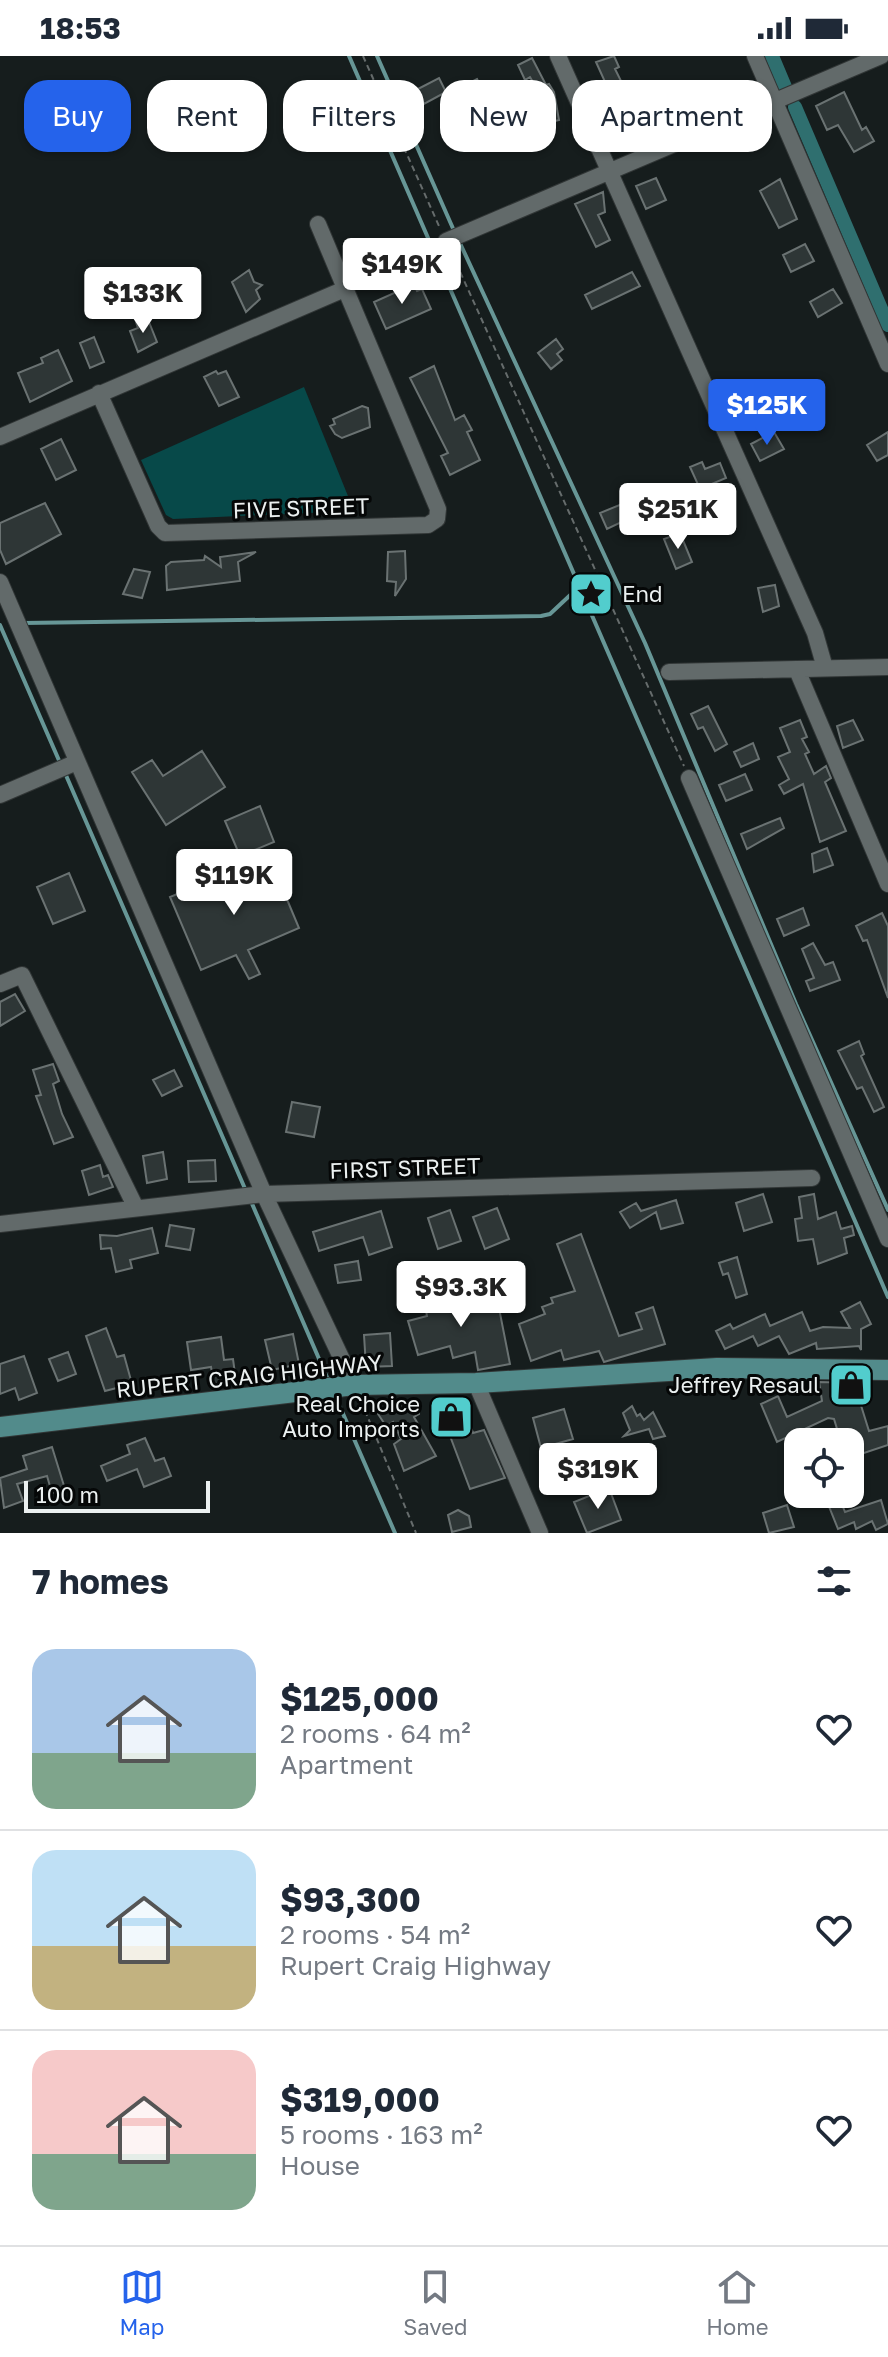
<!DOCTYPE html>
<meta charset="utf-8">
<style>
:root{--surface:#fff;--page:#f2f2f3;--text:#1f2937;--muted:#747a83;--line:#e0e1e3;--accent:#2563eb}
body{margin:0;font-family:"Golos Text",sans-serif;background:var(--page);color:var(--text);height:100vh;display:flex;flex-direction:column;font-size:30px;white-space:nowrap}
*{box-sizing:border-box;margin:0}
p{font-size:26px;color:var(--muted)}
.icon{flex:none;width:44px;height:44px;fill:none;stroke:currentColor;stroke-width:2;stroke-linecap:round;stroke-linejoin:round}
.map{position:relative;height:1477px;overflow:hidden}
.panel{display:flex;flex-direction:column;background:var(--surface);flex:1}
.panel>*{flex:none}
.hud{position:absolute;left:24px;top:24px;width:840px;height:72px;display:flex;gap:16px}
.buttons{position:absolute;left:784px;top:1372px;display:grid;gap:16px}
.buttons a{display:grid;place-items:center;width:80px;height:80px;border-radius:16px;background:var(--surface);box-shadow:0 2px 6px #0004;font-size:40px}
.scale{position:absolute;left:24px;bottom:20px;width:186px;box-sizing:border-box;padding-left:8px;border:4px solid #ebf0f0;border-top:0;font-size:22px;line-height:28px;white-space:nowrap;color:#ebf0f0;-webkit-text-stroke:6px #050707;paint-order:stroke}
.price{position:absolute;translate:-50% -68px;padding:0 18px;border-radius:8px;background:#fff;color:#222;font-size:26px;line-height:52px;filter:drop-shadow(0 2px 4px #0008)}
.price::after{content:'';position:absolute;left:50%;top:48px;width:24px;height:18px;margin-left:-12px;background:inherit;clip-path:polygon(0 0,100% 0,50% 100%)}
.price.on{background:var(--accent);color:#fff}
ul{padding:0;list-style:none}
li{display:flex;align-items:center;gap:24px;height:200px;padding:0 32px}
li+li{border-top:2px solid var(--line)}
li span{display:grid;place-items:center;flex:none;width:224px;height:160px;border-radius:24px;color:#555}
li>.icon{margin-inline-start:auto}
span .icon{width:96px;height:96px;fill:#fffc;stroke-width:1}
li b{font-size:34px}
h2{display:flex;justify-content:space-between;align-items:center;height:96px;padding:0 32px;font-size:34px}
.pill{padding:0 28px;border-radius:24px;background:var(--surface);box-shadow:0 2px 6px #0004;font-size:28px;line-height:72px}
.pill.on{background:var(--accent);color:#fff}
.status{display:flex;justify-content:space-between;align-items:center;height:56px;padding:0 40px;background:var(--surface);direction:ltr}
.status svg{height:22px;fill:currentColor}
.tab-bar{display:flex;justify-content:space-around;align-items:center;height:112px;border-top:2px solid var(--line);background:var(--surface);font-size:22px;color:var(--muted)}
.tab-bar a{display:grid;justify-items:center;gap:4px}
.tab-bar .on{color:var(--accent)}
.map>svg:first-child{display:block}
.green{fill:#074949}
.lines{fill:none;stroke-linecap:round;stroke-linejoin:round}
.stream{stroke:#679696;stroke-width:4}
.canal{stroke:#2f6f6f;stroke-width:14}
.building{fill:#2e3636;stroke:#6a7272;stroke-width:2}
.minor-casing{stroke:#313636;stroke-width:18}
.major-casing{stroke:#313636;stroke-width:22}
.path{stroke:#666c6c;stroke-width:2;stroke-dasharray:6 4;stroke-linecap:butt}
.minor{stroke:#626a6a;stroke-width:16}
.major{stroke:#528b8b;stroke-width:20}
.labels{text-anchor:middle;stroke-width:6;stroke-linejoin:round;paint-order:stroke}
.street-label{font-size:22px;fill:#ebf0f0;stroke:#050707}
.poi-label{font-size:22px;fill:#ebf0f0;stroke:#050707;text-anchor:end}
</style>
<div class="status"><b>18:53</b><svg viewBox="0 0 49 12"><path d="M0 12V9h3v3zM5 12V6h3v6zM10 12V3h3v9zM15 12V0h3v12zM26 1h20v11H26zM47 4h2v5h-2z"/></svg></div>
<div class="map">
<svg width="888" height="1477" viewBox="0 0 888 1477">
<rect width="100%" height="100%" fill="#161d1d"/>
<path class="green" d="M 304,331 L 354,455 L 173,463 L 166,459 L 141,404 Z"/>
<g class="lines">
<path class="stream" d="M 349,0 L 888,1241
M 377,0 L 455,177
M 459,185 L 645,587 L 796,948 L 888,1154
M 23,567 L 541,560 L 550,558 L 581,529
M 0,569 L 61,709
M 65,717 L 246,1135
M 250,1143 L 329,1326
M 334,1337 L 395,1477"/>
<path class="canal" d="M 772,0 L 785,31
M 795,51 L 888,269"/>
</g>
<path class="building" d="M 614,0 L 619,11 L 615,13 L 627,37 L 607,47 L 600,31 L 606,28 L 596,6 Z
M 532,2 L 546,29 L 549,28 L 554,36 L 559,64 L 543,68 L 539,56 L 549,53 L 530,21 L 525,24 L 518,9 Z
M 439,22 L 446,36 L 424,48 L 416,34 Z
M 477,23 L 484,37 L 458,51 L 451,36 Z
M 844,36 L 862,74 L 866,71 L 874,85 L 854,96 L 838,69 L 827,74 L 816,50 Z
M 656,122 L 666,144 L 646,153 L 636,130 Z
M 780,123 L 797,163 L 779,172 L 760,135 Z
M 603,136 L 605,156 L 598,159 L 610,184 L 596,191 L 575,148 Z
M 805,188 L 814,205 L 791,216 L 783,199 Z
M 249,214 L 254,226 L 262,229 L 256,234 L 260,243 L 246,256 L 232,226 Z
M 632,216 L 640,230 L 592,253 L 585,239 Z
M 414,228 L 417,235 L 422,233 L 431,253 L 386,273 L 374,246 Z
M 833,233 L 842,247 L 818,261 L 810,246 Z
M 147,261 L 157,286 L 138,296 L 130,275 L 138,272 L 136,266 Z
M 94,281 L 104,306 L 90,312 L 80,287 Z
M 556,283 L 563,293 L 557,298 L 562,304 L 551,313 L 538,297 Z
M 58,294 L 72,325 L 30,346 L 18,317 L 43,307 L 41,302 Z
M 434,310 L 455,364 L 464,359 L 472,374 L 467,376 L 480,404 L 450,419 L 441,400 L 448,397 L 410,322 Z
M 216,315 L 218,318 L 226,315 L 239,341 L 219,350 L 204,321 Z
M 362,350 L 368,352 L 370,371 L 342,382 L 335,378 L 330,370 L 335,368 L 333,363 Z
M 774,376 L 784,393 L 760,405 L 751,388 Z
M 888,376 L 888,399 L 877,405 L 867,389 Z
M 61,383 L 76,414 L 56,424 L 41,393 Z
M 702,406 L 705,413 L 720,407 L 726,422 L 700,433 L 690,411 Z
M 45,447 L 61,478 L 6,508 L 0,494 L 0,467 Z
M 622,448 L 628,463 L 607,473 L 600,457 Z
M 680,477 L 692,506 L 676,513 L 664,483 Z
M 405,495 L 406,523 L 395,540 L 396,526 L 387,525 L 388,496 Z
M 256,496 L 238,506 L 240,525 L 167,534 L 166,510 L 171,506 L 204,504 L 205,500 L 221,511 L 220,501 Z
M 134,513 L 150,516 L 142,542 L 123,538 Z
M 775,529 L 779,550 L 763,556 L 758,532 Z
M 708,650 L 727,688 L 715,695 L 703,671 L 698,673 L 691,658 Z
M 800,664 L 807,681 L 802,683 L 809,696 L 805,698 L 814,718 L 826,710 L 831,722 L 825,726 L 846,775 L 820,786 L 803,728 L 784,738 L 779,729 L 789,723 L 778,701 L 790,696 L 780,672 Z
M 853,664 L 863,684 L 843,692 L 837,670 Z
M 753,687 L 759,703 L 741,711 L 734,696 Z
M 202,695 L 225,731 L 166,769 L 132,716 L 152,704 L 163,720 Z
M 745,718 L 752,734 L 726,745 L 719,729 Z
M 260,750 L 274,786 L 240,800 L 225,765 Z
M 780,762 L 784,772 L 747,793 L 741,778 Z
M 827,792 L 833,809 L 814,816 L 812,798 Z
M 273,810 L 299,872 L 248,894 L 260,918 L 249,923 L 236,899 L 201,914 L 170,841 L 241,811 L 246,822 Z
M 69,817 L 85,855 L 53,868 L 37,831 Z
M 803,852 L 809,869 L 784,880 L 777,863 Z
M 882,857 L 888,870 L 888,942 L 867,884 L 863,885 L 856,870 Z
M 813,887 L 825,909 L 833,906 L 840,924 L 810,935 L 806,925 L 814,922 L 802,893 Z
M 15,938 L 25,955 L 0,970 L 0,946 Z
M 859,985 L 864,998 L 861,1000 L 884,1051 L 874,1056 L 862,1031 L 857,1033 L 838,995 Z
M 53,1008 L 59,1025 L 53,1028 L 62,1058 L 73,1081 L 54,1088 L 36,1040 L 41,1039 L 33,1014 Z
M 174,1014 L 182,1030 L 162,1040 L 153,1024 Z
M 292,1046 L 320,1051 L 314,1081 L 286,1076 Z
M 163,1096 L 167,1123 L 147,1127 L 143,1100 Z
M 215,1104 L 216,1125 L 189,1126 L 188,1105 Z
M 100,1109 L 103,1121 L 108,1119 L 113,1131 L 89,1139 L 82,1115 Z
M 763,1138 L 772,1166 L 744,1175 L 736,1147 Z
M 814,1138 L 818,1163 L 836,1156 L 841,1173 L 852,1170 L 854,1179 L 844,1182 L 847,1197 L 818,1208 L 813,1183 L 798,1185 L 795,1163 L 802,1162 L 799,1141 Z
M 676,1144 L 683,1167 L 661,1173 L 656,1156 L 630,1172 L 620,1156 L 636,1147 L 641,1155 Z
M 497,1152 L 509,1183 L 485,1193 L 473,1161 Z
M 450,1154 L 461,1185 L 438,1193 L 428,1162 Z
M 381,1155 L 392,1191 L 369,1199 L 363,1181 L 319,1195 L 313,1176 Z
M 170,1169 L 194,1173 L 190,1194 L 166,1190 Z
M 152,1172 L 158,1197 L 130,1204 L 132,1212 L 116,1216 L 111,1192 L 101,1193 L 100,1179 L 117,1180 Z
M 581,1178 L 619,1280 L 642,1273 L 636,1257 L 653,1251 L 665,1288 L 604,1306 L 599,1295 L 564,1304 L 561,1294 L 531,1305 L 519,1268 L 545,1258 L 542,1251 L 553,1247 L 551,1242 L 575,1235 L 557,1188 Z
M 737,1201 L 747,1238 L 736,1242 L 728,1217 L 723,1219 L 719,1207 Z
M 358,1205 L 361,1224 L 338,1227 L 335,1209 Z
M 458,1232 L 462,1252 L 498,1247 L 510,1308 L 478,1314 L 475,1296 L 453,1302 L 450,1290 L 418,1299 L 408,1265 L 427,1260 L 423,1238 Z
M 860,1246 L 871,1268 L 861,1273 L 861,1294 L 859,1290 L 817,1293 L 816,1287 L 789,1298 L 779,1280 L 758,1290 L 753,1280 L 725,1293 L 716,1275 L 730,1268 L 733,1273 L 765,1258 L 770,1270 L 802,1256 L 810,1275 L 823,1271 L 850,1272 L 841,1256 Z
M 106,1272 L 117,1301 L 124,1299 L 132,1328 L 105,1335 L 86,1280 Z
M 390,1277 L 392,1310 L 366,1311 L 364,1279 Z
M 293,1278 L 299,1308 L 272,1314 L 265,1284 Z
M 221,1281 L 224,1304 L 233,1303 L 236,1325 L 214,1328 L 211,1311 L 191,1314 L 187,1286 Z
M 68,1296 L 76,1318 L 58,1325 L 49,1303 Z
M 24,1300 L 37,1337 L 19,1344 L 15,1332 L 0,1338 L 0,1308 Z
M 819,1326 L 854,1327 L 869,1375 L 888,1370 L 888,1389 L 858,1399 L 857,1395 L 850,1397 L 850,1386 L 841,1386 L 834,1363 L 828,1362 L 777,1386 L 761,1348 L 778,1340 L 787,1361 L 822,1345 Z
M 406,1345 L 417,1345 L 419,1358 L 414,1361 L 436,1400 L 404,1415 L 394,1388 L 401,1383 L 393,1366 L 386,1370 L 378,1358 Z
M 464,1349 L 473,1377 L 484,1374 L 505,1422 L 470,1433 L 441,1356 Z
M 632,1350 L 637,1360 L 640,1358 L 644,1364 L 653,1356 L 665,1380 L 653,1383 L 649,1373 L 624,1380 L 630,1374 L 623,1357 Z
M 564,1353 L 573,1383 L 541,1392 L 533,1362 Z
M 145,1382 L 155,1405 L 164,1402 L 171,1420 L 144,1431 L 137,1413 L 107,1425 L 101,1410 L 130,1398 L 127,1389 Z
M 52,1391 L 65,1433 L 52,1437 L 47,1420 L 17,1428 L 23,1445 L 4,1452 L 0,1422 L 27,1413 L 23,1400 Z
M 609,1432 L 621,1464 L 587,1477 L 574,1446 Z
M 824,1438 L 838,1438 L 845,1456 L 881,1444 L 888,1468 L 876,1474 L 872,1465 L 856,1473 L 854,1466 L 838,1473 Z
M 787,1449 L 794,1471 L 769,1477 L 763,1457 Z
M 458,1454 L 469,1460 L 471,1471 L 452,1476 L 448,1459 Z"/>
<g class="lines">
<g class="minor-casing">
<path id="minor" d="M 558,0 L 815,577 L 825,612
M 755,0 L 888,308
M 446,185 L 881,0
M 99,337 L 158,470 L 165,477 L 428,469 L 437,463 L 438,453 L 318,168
M 0,381 L 347,232
M 0,526 L 264,1138 L 354,1329
M 797,614 L 888,828
M 669,616 L 888,611
M 689,722 L 888,1183
M 0,739 L 77,706
M 0,928 L 22,919 L 136,1152
M 0,1168 L 264,1138 L 812,1122
M 476,1327 L 540,1477"/>
</g>
<g class="major-casing">
<path id="major" d="M 0,1371 L 354,1329 L 476,1327 L 717,1312 L 888,1314"/>
</g>
<path class="path" d="M 363,0 L 439,170
M 452,198 L 684,710
M 361,1345 L 416,1477"/>
<use href="#minor" class="minor"/>
<use href="#major" class="major"/>
</g>
<defs>
<g id="sight-square" transform="scale(2.3)"><rect x="-9" y="-9" width="18" height="18" rx="4" fill="#52cdcd" stroke="#050707"/><path d="M0-6L1.8-2.2L6-1.7L2.9 1.2L3.7 5.4L0 3.3L-3.7 5.4L-2.9 1.2L-6-1.7L-1.8-2.2Z" fill="#111"/></g>
<g id="shop-square" transform="scale(2.3)"><rect x="-9" y="-9" width="18" height="18" rx="4" fill="#52cdcd" stroke="#050707"/><path d="M-5-2.5h2.3a2.7 3.5 0 0 1 5.4 0H5L5.5 6h-11ZM-1.5-2.5h3a1.5 2.3 0 0 0-3 0Z" fill="#111"/></g>
</defs>
<g fill-rule="evenodd">
<use href="#sight-square" x="591" y="538"/>
<use href="#shop-square" x="851" y="1329"/>
<use href="#shop-square" x="451" y="1361"/>
</g>
<g class="labels">
<g class="street-label">
<text transform="translate(301 452) rotate(-2)" y="8">FIVE STREET</text>
<text transform="translate(405 1112) rotate(-2)" y="8">FIRST STREET</text>
<text transform="translate(249 1320) rotate(-6)" y="8">RUPERT CRAIG HIGHWAY</text>
</g>
<g class="poi-label">
<text x="622" y="546" text-anchor="start">End</text>
<text x="820" y="1337">Jeffrey Resaul</text>
<text x="420" y="1356">Real Choice<tspan x="420" dy="25">Auto Imports</tspan></text>
</g>
</g>
</svg>
<div class="buttons">
<a><svg class="icon" aria-label="locate" viewBox="0 0 24 24"><circle cx="12" cy="12" r="6"/><path d="M12 2v4M12 18v4M2 12h4M18 12h4"/></svg></a>
</div>
<div class="scale">100 m</div>
<b class="price" style="left:402px;top:250px">$149K</b>
<b class="price" style="left:143px;top:279px">$133K</b>
<b class="price on" style="left:767px;top:391px">$125K</b>
<b class="price" style="left:678px;top:495px">$251K</b>
<b class="price" style="left:234px;top:861px">$119K</b>
<b class="price" style="left:461px;top:1273px">$93.3K</b>
<b class="price" style="left:598px;top:1455px">$319K</b>
<div class="hud">
<a class="pill on">Buy</a>
<a class="pill">Rent</a>
<a class="pill">Filters</a>
<a class="pill">New</a>
<a class="pill">Apartment</a>
</div>
</div>
<section class="panel">
<h2>7 homes<svg class="icon" aria-label="filters" viewBox="0 0 24 24"><path d="M4 7h16M4 17h16"/><circle cx="9" cy="7" r="2"/><circle cx="15" cy="17" r="2"/></svg></h2>
<ul>
<li><span style="background:linear-gradient(#a9c7e8 65%,#7fa58c 0)"><svg class="icon" aria-label="home" viewBox="0 0 24 24"><path d="M3 11l9-7 9 7M6 9v11h12V9"/></svg></span><div><b>$125,000</b><p>2 rooms · 64 m²</p><p>Apartment</p></div><svg class="icon" aria-label="heart" viewBox="0 0 24 24"><path d="M12 20l-8-8c-3-5 5-10 8-4 3-6 11-1 8 4z"/></svg></li>
<li><span style="background:linear-gradient(#bfe0f5 60%,#c2b280 0)"><svg class="icon" aria-label="home" viewBox="0 0 24 24"><path d="M3 11l9-7 9 7M6 9v11h12V9"/></svg></span><div><b>$93,300</b><p>2 rooms · 54 m²</p><p>Rupert Craig Highway</p></div><svg class="icon" aria-label="heart" viewBox="0 0 24 24"><path d="M12 20l-8-8c-3-5 5-10 8-4 3-6 11-1 8 4z"/></svg></li>
<li><span style="background:linear-gradient(#f6c9c9 65%,#7fa58c 0)"><svg class="icon" aria-label="home" viewBox="0 0 24 24"><path d="M3 11l9-7 9 7M6 9v11h12V9"/></svg></span><div><b>$319,000</b><p>5 rooms · 163 m²</p><p>House</p></div><svg class="icon" aria-label="heart" viewBox="0 0 24 24"><path d="M12 20l-8-8c-3-5 5-10 8-4 3-6 11-1 8 4z"/></svg></li>
</ul>
</section>
<nav class="tab-bar">
<a class="on"><svg class="icon" aria-label="map" viewBox="0 0 24 24"><path d="M3 6l6-2 6 2 6-2v14l-6 2-6-2-6 2zM9 4v14M15 6v14"/></svg>Map</a>
<a><svg class="icon" aria-label="saved" viewBox="0 0 24 24"><path d="M7 4h10v16l-5-4-5 4z"/></svg>Saved</a>
<a><svg class="icon" aria-label="home" viewBox="0 0 24 24"><path d="M3 11l9-7 9 7M6 9v11h12V9"/></svg>Home</a>
</nav>
